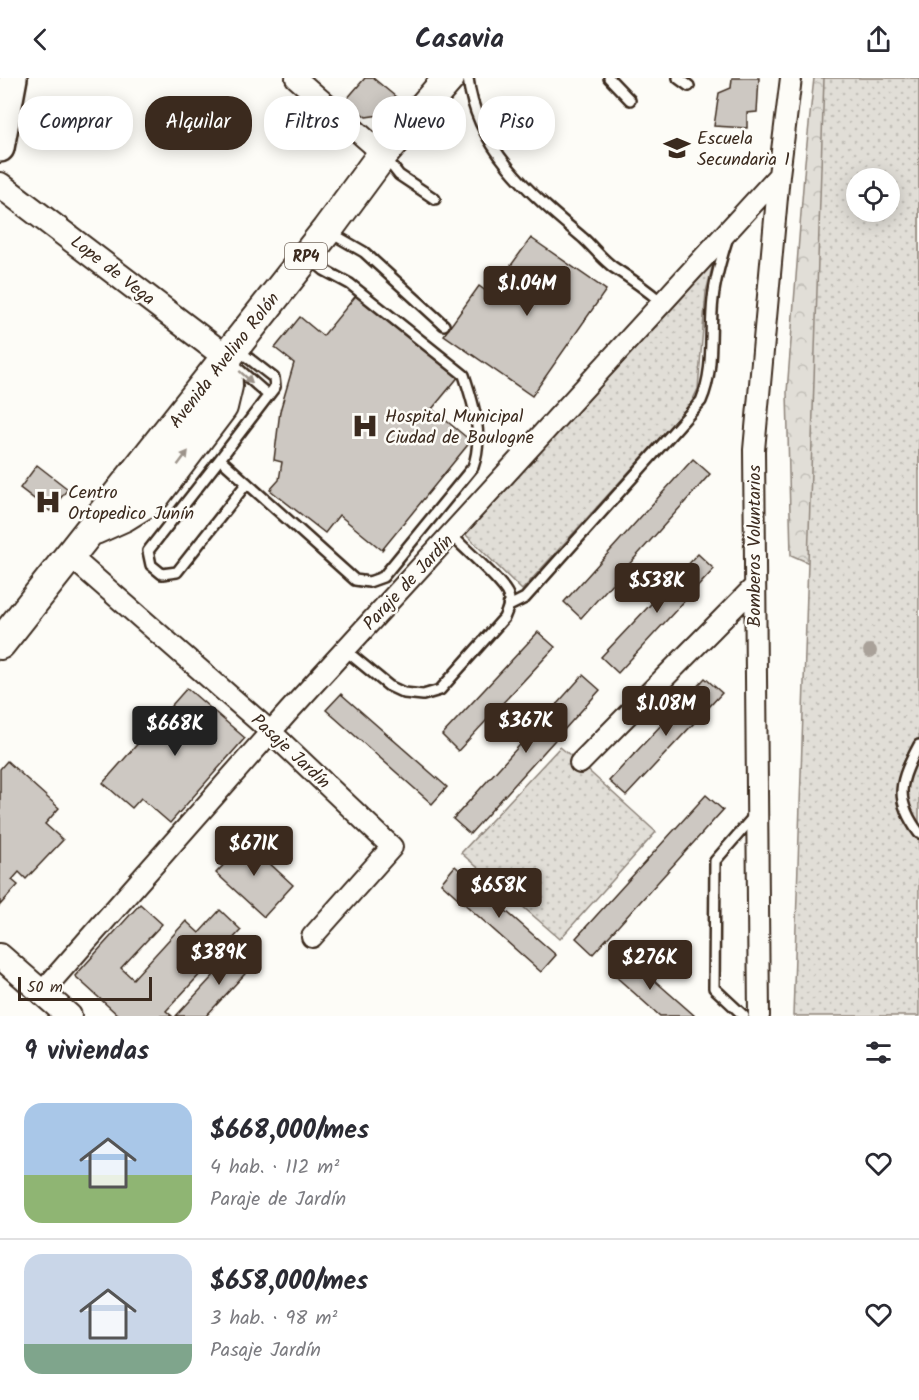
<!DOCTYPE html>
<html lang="es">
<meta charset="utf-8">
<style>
:root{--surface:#fff;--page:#f2f2f3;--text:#2b2b33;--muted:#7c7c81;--line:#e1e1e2;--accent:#3b2a1e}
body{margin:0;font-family:Kalam,sans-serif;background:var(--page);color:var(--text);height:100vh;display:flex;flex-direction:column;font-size:22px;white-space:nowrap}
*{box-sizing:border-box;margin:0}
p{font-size:20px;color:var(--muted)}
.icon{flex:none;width:33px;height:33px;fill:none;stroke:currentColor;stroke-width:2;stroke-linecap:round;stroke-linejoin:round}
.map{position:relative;height:938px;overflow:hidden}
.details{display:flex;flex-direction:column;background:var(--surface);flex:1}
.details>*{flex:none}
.top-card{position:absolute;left:18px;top:18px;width:600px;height:54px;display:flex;gap:12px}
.controls{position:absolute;left:846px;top:90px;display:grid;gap:12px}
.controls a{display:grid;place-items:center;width:54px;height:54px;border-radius:50%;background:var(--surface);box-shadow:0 3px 15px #0003;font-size:30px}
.scale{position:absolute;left:18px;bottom:15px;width:134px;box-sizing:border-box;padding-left:6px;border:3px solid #3b2a1e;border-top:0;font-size:16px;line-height:21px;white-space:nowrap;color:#3b2a1e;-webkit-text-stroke:4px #fdfcf7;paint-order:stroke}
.price{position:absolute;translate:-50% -51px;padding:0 14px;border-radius:6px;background:var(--accent);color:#fff;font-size:20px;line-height:39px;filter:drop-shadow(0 2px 3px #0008)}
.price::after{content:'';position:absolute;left:50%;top:36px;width:18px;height:14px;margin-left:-9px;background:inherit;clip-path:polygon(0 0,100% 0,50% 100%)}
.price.on{background:#222;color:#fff}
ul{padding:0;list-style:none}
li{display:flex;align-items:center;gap:18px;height:150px;padding:0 24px}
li+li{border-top:2px solid var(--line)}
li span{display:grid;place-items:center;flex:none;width:168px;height:120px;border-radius:18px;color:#555}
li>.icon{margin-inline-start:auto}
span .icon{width:72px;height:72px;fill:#fffc;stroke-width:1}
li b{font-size:26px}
h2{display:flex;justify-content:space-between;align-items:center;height:72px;padding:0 24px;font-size:26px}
.tag{padding:0 21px;border-radius:24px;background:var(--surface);box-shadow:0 3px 15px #0003;font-size:21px;line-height:54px}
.tag.on{background:var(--accent);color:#fff}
header{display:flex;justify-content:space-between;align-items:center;height:78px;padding:0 24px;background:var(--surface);font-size:27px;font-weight:700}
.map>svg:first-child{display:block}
.forest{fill:url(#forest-crowns);stroke:#8e847a;stroke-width:1.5;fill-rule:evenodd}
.park{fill:url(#park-dots);stroke:#8e847a;stroke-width:1.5;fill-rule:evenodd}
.building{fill:#cdc8c2;stroke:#3b2a1e;stroke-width:1.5}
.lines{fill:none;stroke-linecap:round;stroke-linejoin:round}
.service-casing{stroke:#3b2a1e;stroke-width:14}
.minor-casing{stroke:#3b2a1e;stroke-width:24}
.tertiary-casing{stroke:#3b2a1e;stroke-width:28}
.secondary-casing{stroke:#3b2a1e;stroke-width:32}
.primary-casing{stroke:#3b2a1e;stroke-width:34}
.service{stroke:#fdfcf7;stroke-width:9}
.minor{stroke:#fdfcf7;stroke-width:20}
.tertiary{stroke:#fdfcf7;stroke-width:24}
.secondary{stroke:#fdfcf7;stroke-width:27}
.primary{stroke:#fdfcf7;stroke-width:30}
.tree{fill:#a9a199}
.oneway{fill:#9c938a}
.labels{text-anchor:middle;stroke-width:5;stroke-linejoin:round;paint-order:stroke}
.shield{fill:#fdfcf7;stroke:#75695f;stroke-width:1.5}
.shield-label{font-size:16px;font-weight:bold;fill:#3b2a1e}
.poi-label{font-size:18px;fill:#3b2a1e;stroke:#fdfcf7;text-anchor:start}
.street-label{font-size:18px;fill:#3b2a1e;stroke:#fdfcf7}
</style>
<header><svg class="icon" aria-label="back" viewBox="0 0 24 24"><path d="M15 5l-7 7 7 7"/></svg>Casavia<svg class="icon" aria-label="share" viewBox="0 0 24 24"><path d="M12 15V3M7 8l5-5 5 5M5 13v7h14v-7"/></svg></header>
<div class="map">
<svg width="919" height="938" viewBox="0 0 919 938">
<defs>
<pattern id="forest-crowns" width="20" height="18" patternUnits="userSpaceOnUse" patternTransform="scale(1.5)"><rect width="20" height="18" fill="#e1ded7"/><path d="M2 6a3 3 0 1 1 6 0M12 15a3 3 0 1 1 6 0" fill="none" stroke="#c2bfb8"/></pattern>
<pattern id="park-dots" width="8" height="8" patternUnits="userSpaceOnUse" patternTransform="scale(1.5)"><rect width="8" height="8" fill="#e1ded7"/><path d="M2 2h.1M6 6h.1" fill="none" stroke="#c2bfb8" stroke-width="1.8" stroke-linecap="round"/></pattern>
</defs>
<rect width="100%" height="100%" fill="#fdfcf7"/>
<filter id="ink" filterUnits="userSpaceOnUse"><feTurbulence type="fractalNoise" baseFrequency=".0167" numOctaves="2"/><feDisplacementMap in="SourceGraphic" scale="12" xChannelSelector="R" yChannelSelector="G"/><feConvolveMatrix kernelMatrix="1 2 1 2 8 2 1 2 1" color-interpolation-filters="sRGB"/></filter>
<g filter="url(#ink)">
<path class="forest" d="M 814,0 L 919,0 L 919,392 L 834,496 L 791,477 L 787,314 L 805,84 ZM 856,100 L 890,100 L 890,134 L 856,134 Z"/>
<path class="park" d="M 824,0 L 919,0 L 919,938 L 793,938 ZM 856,100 L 890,100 L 890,134 L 856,134 Z
M 713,186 L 706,214 L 698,311 L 691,325 L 522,512 L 465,456 Z
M 560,669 L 580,685 L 656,754 L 560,861 L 461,775 Z"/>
<path class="building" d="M 365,0 L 373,0 L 396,19 L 380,37 L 366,39 L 346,22 Z
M 732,0 L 759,0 L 757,34 L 747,35 L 747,50 L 714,48 L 719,15 L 731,10 Z
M 531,160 L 606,212 L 532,318 L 444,257 L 479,208 L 490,216 Z
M 358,215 L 460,297 L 432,331 L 471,363 L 382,472 L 339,437 L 325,455 L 270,412 L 279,402 L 282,384 L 274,382 L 280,333 L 294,285 L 275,270 L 300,239 L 323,258 Z
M 693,381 L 710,396 L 581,540 L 564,524 Z
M 37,387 L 68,411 L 50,433 L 20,410 Z
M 698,476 L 714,491 L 618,595 L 601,579 Z
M 538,554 L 555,569 L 458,673 L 442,657 Z
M 583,597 L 600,612 L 470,756 L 453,741 Z
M 705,600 L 722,615 L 626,718 L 609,703 Z
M 187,610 L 245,660 L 170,745 L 141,720 L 132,730 L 103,705 Z
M 341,616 L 447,709 L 432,726 L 326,632 Z
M 7,683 L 59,730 L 45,746 L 63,762 L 26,801 L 19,794 L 12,802 L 18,807 L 0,827 L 0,691 Z
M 706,717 L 723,732 L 593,876 L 576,860 Z
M 240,758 L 293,807 L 264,839 L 216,795 L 232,778 L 226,773 Z
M 455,788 L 556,877 L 541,894 L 441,805 Z
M 140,826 L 162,846 L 121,890 L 133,901 L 186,843 L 199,855 L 220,832 L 241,852 L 166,933 L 172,938 L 119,938 L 75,898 Z
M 239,870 L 255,885 L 206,938 L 176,938 Z
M 629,880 L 695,938 L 660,938 L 614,897 Z"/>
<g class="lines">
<g class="service-casing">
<path id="service" d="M 468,0 C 476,71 532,117 583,160 C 593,169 602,181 613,189 C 630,200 646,211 661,224
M 609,0 L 630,22
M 678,0 L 689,8
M 385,79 L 399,97 L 435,121
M 331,155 L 364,174 L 444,247
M 238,272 L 274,300 L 275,309 L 220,381 L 355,502 L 369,504 L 383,499 L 473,389 C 484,359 474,327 464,297 L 350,206 L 324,192 L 311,181
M 234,287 L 268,317
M 220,381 L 148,473 L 151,487 L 162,496 L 177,494 L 247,405
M 509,528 L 525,520 L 701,323 C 715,291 709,255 713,221 C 715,201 721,181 727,162
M 345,572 L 389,608 L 404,615 L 423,617 L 440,612 L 504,540 C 507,533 511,525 508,517 C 504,505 463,469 451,457
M 919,667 C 900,703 893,720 919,755
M 744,938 L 714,910 L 715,783 L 755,737"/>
</g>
<g class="minor-casing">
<path id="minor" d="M 296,0 L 383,76
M 70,478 L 271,654 L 392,769 L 312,859
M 580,685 L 754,509
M 42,914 L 289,633 L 779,97
M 759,938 L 754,372 L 779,97 L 791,0"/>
</g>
<g class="tertiary-casing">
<path id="tertiary" d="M 0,107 L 226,279
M 0,878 L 69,938"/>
</g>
<g class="secondary-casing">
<path id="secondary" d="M 0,70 L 13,0"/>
</g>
<g class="primary-casing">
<path id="primary" d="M 95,451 L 124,438 L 153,420 L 222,329 L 227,308 L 226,279
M 0,566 L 327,152 L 383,76 L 449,0"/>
</g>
<use href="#service" class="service"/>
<use href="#minor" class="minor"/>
<use href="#tertiary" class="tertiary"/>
<use href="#secondary" class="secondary"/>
<use href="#primary" class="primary"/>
</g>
<circle class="tree" cx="870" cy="573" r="7"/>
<defs><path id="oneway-solid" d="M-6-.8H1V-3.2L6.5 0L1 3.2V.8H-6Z" transform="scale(1.5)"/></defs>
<g class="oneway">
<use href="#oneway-solid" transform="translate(246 299) rotate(42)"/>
<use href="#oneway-solid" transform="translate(183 380) rotate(-53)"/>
</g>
</g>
<defs>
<g id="school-bare" transform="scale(2.07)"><path d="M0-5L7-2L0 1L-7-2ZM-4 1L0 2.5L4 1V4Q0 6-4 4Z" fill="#3b2a1e" stroke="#fdfcf7" stroke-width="2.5" paint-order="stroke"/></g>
<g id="hospital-bare" transform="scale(2.07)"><path d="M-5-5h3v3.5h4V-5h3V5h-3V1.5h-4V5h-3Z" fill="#3b2a1e" stroke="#fdfcf7" stroke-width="2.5" paint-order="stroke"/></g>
</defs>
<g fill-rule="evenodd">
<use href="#school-bare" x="677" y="70"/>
<use href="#hospital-bare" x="365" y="348"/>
<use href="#hospital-bare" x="48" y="424"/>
</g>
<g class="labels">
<rect class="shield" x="285" y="165" width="42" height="26" rx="4.5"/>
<g class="shield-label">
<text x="306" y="184">RP4</text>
</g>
<g class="poi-label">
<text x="697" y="66">Escuela<tspan x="697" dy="21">Secundaria 1</tspan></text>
<text x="385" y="344">Hospital Municipal<tspan x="385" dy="21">Ciudad de Boulogne</tspan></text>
<text x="68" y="420">Centro<tspan x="68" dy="21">Ortopedico Junín</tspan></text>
</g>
<g class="street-label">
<text transform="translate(113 192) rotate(38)" y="6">Lope de Vega</text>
<text transform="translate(224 282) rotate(-52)" y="6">Avenida Avelino Rolón</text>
<text transform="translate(754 468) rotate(-90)" y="6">Bomberos Voluntarios</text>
<text transform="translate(408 504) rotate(-47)" y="6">Paraje de Jardín</text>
<text transform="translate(291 673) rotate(43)" y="6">Pasaje Jardín</text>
</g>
</g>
</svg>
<div class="controls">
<a><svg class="icon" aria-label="locate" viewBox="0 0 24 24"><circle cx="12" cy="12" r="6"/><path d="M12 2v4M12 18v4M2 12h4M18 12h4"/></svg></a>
</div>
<div class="scale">50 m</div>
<b class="price" style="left:527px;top:239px">$1.04M</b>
<b class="price" style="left:657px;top:536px">$538K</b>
<b class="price" style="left:666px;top:659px">$1.08M</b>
<b class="price" style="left:526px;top:676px">$367K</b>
<b class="price on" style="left:175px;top:679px">$668K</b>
<b class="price" style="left:254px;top:799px">$671K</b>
<b class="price" style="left:499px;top:841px">$658K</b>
<b class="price" style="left:219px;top:908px">$389K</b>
<b class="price" style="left:650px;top:913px">$276K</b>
<div class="top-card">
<a class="tag">Comprar</a>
<a class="tag on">Alquilar</a>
<a class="tag">Filtros</a>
<a class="tag">Nuevo</a>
<a class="tag">Piso</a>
</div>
</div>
<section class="details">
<h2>9 viviendas<svg class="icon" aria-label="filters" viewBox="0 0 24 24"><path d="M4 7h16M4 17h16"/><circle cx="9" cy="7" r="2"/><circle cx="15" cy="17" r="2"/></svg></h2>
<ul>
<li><span style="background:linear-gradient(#a9c7e8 60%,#8fb573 0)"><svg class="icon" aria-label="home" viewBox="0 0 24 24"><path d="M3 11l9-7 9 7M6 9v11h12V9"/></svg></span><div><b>$668,000/mes</b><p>4 hab. · 112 m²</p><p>Paraje de Jardín</p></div><svg class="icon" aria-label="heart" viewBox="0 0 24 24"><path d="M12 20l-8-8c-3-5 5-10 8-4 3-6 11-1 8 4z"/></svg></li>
<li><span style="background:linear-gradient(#c9d6e8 75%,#7fa58c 0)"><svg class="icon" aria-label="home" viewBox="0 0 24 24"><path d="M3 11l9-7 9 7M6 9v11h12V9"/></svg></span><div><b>$658,000/mes</b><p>3 hab. · 98 m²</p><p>Pasaje Jardín</p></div><svg class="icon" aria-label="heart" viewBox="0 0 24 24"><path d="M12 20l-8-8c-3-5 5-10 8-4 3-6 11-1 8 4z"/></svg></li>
</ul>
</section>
